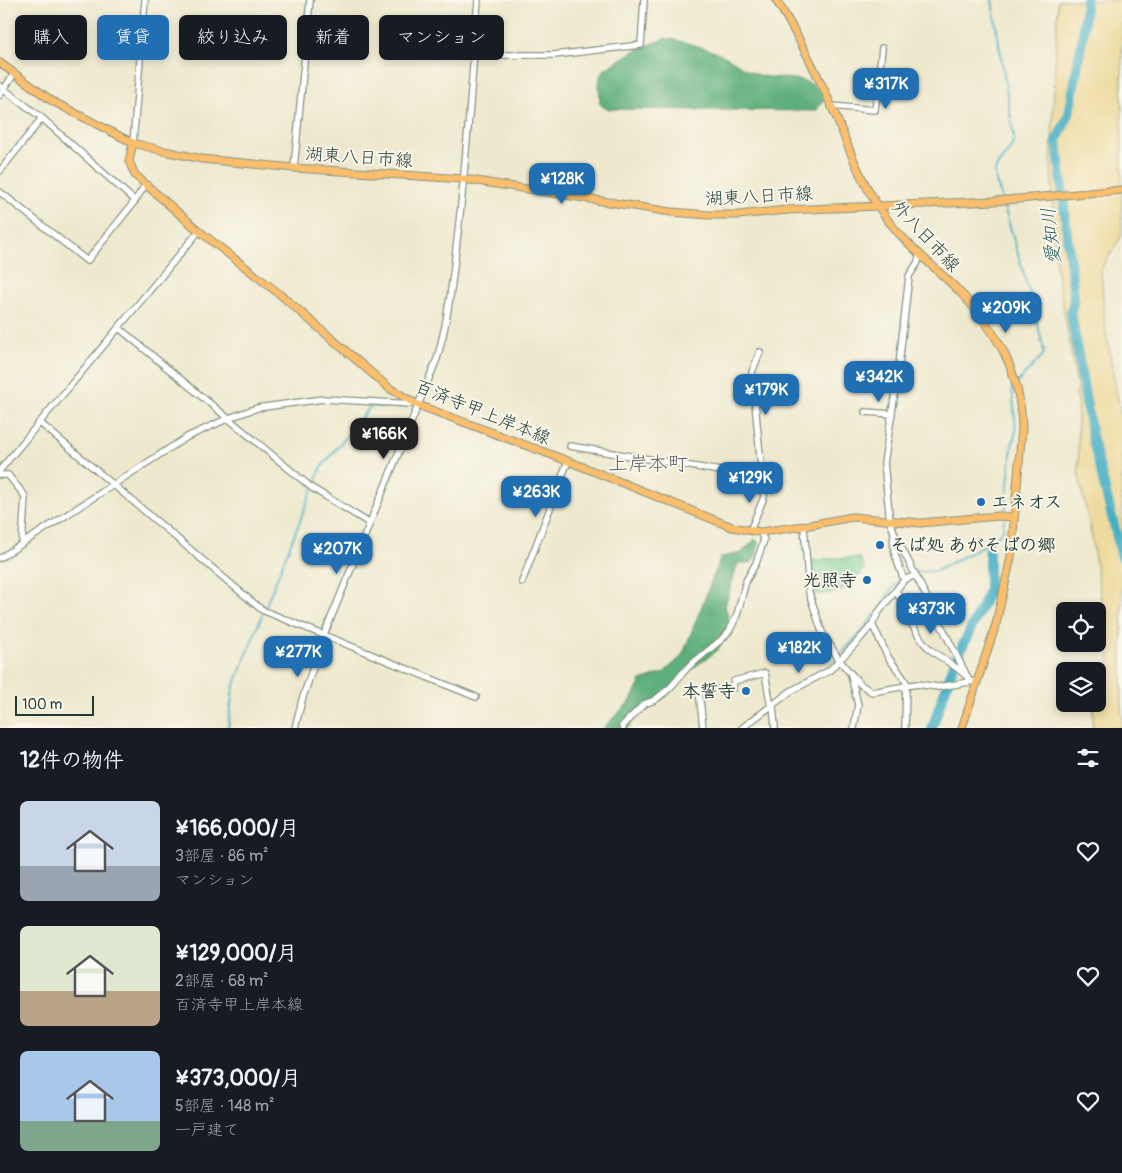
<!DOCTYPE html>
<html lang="ja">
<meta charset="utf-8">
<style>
:root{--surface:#171b24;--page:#242831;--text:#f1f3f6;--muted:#9ea1a6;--accent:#1f6fb2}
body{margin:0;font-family:Pangolin,"Klee One",sans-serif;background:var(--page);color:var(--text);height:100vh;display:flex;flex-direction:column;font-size:19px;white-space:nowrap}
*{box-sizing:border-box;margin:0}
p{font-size:16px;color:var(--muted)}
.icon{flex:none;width:28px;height:28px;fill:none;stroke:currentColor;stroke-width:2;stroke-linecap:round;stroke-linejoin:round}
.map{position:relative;height:728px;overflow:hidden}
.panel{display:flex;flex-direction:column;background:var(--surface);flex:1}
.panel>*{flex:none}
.top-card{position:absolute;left:15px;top:15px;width:500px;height:45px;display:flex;gap:10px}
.controls{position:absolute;left:1056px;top:602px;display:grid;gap:10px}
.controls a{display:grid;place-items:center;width:50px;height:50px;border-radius:8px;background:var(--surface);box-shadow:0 2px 8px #0003;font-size:25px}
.scale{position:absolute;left:15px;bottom:12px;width:79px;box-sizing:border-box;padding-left:5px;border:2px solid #1f3d34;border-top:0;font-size:14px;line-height:18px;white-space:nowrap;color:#1f3d34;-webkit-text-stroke:4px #fbf7ec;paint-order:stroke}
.price{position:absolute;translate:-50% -42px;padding:0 11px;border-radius:10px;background:var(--accent);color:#fff;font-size:16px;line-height:32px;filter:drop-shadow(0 1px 2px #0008)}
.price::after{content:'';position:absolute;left:50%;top:30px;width:15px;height:11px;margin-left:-8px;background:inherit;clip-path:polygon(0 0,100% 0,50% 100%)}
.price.active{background:#222;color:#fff}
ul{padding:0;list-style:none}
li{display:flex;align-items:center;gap:15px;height:125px;padding:0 20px}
li span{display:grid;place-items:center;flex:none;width:140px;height:100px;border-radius:8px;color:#555}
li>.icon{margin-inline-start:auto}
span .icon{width:60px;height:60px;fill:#fffc;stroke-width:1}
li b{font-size:21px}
h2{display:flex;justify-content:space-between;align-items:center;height:60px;padding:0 20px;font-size:21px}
.tag{padding:0 18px;border-radius:8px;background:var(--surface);box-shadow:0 2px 8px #0003;font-size:18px;line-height:45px}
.tag.active{background:var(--accent);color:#fff}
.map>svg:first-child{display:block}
.green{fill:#74cb91;stroke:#4a8462}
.forest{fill:#5faf7b;stroke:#3f7658}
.sand{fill:#eeda9e;stroke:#868c69}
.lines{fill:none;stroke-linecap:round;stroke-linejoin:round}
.stream{stroke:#45afc4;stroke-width:2}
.river{stroke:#45afc4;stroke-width:10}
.minor-casing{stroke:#869381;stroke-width:8}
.major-casing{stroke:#869381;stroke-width:9}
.minor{stroke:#fff;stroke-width:5.5}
.major{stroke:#fabe6d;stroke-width:7}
.poi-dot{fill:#1f6fb2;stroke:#fbf7ec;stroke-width:2}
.labels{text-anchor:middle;stroke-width:4;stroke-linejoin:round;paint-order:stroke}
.street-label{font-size:18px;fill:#1f3d34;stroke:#fbf7ec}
.poi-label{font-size:18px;font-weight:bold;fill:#1f3d34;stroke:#fbf7ec;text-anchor:start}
.water-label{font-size:19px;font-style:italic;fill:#2a5f5f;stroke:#fbf7ec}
.quarter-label{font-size:20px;fill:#616369;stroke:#fbf7ec}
</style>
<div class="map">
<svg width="1122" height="728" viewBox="0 0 1122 728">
<rect width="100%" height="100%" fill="#fbf7ec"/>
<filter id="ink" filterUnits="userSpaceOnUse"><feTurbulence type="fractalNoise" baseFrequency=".02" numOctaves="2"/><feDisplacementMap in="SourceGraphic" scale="10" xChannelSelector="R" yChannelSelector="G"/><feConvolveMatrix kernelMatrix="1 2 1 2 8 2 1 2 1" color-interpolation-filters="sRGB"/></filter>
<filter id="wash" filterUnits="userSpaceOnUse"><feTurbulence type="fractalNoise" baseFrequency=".0096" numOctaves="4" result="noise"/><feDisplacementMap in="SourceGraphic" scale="20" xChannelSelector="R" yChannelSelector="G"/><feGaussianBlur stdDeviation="1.12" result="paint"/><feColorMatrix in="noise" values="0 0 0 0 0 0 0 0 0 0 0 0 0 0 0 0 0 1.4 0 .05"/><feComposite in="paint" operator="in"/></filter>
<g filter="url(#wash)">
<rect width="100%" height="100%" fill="#eee9ce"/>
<path class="green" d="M 834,558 L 860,558 L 865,570 C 859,575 857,580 852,584 C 843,593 826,593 814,595 L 811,592 L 809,561 Z"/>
<path class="forest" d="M 666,38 C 685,42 704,47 722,55 C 735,60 745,72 759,75 C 784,82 805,72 824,95 L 824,100 L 816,111 L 610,109 L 603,107 L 600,104 L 599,86 L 600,76 L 605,69 L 638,49 Z
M 755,539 L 759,543 L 755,559 L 751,563 L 738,563 L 725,606 L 730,622 L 718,650 L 684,675 L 667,696 L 643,711 L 628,728 L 603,728 L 631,700 L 641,681 L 663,673 L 682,656 L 721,557 L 741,553 Z"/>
<path class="sand" d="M 1058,0 L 1122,0 L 1122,235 L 1101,269 L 1105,325 L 1122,424 L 1122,728 L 1093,728 L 1093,711 L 1095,704 L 1098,704 L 1098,698 L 1110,659 L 1090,526 L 1079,477 L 1077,387 L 1056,265 L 1051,163 Z"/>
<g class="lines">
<path class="stream" d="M 992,0 L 1014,138 C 1012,154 996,161 995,172 C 994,180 1000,191 1002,199
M 1003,203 L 1031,298 L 1044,350 L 1043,355 L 1017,383
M 1005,515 L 1012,446 L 1016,431 L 1012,387 L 1014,386
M 904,577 L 918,572 L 936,571 L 992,541 L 1003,530 L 1004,519
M 880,606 L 895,585 L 901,580
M 265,608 L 321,468 L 370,407 L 405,407
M 839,656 L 861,633 L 875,614
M 823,671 L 836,659
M 796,685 L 807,679
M 228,728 L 233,689 L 263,613"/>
<path class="river" d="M 1086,0 L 1083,34 L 1069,114 L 1057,140 L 1074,298 L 1071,312 L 1092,437 L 1122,557
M 932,728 L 954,664 L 989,591 L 989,551"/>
</g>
</g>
<g filter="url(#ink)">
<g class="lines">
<g class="minor-casing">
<path id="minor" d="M 474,55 L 554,55 L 641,45 L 644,0
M 0,86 L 42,118 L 135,201
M 0,95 L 14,74
M 831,106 L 875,110 L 882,48
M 133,143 L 145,0
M 294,168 L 310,0
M 0,171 L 42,118
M 0,192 L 87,261 L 135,201 L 145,185
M 919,255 L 918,262 L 909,276 L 898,374 L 884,463 L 890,522 L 896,537 L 968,678
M 119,328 L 312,488 L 369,523
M 865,412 L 892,414
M 39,422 L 262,610 L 476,697
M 570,446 L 763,478
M 0,470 L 199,231
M 0,475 L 8,475 L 25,496 L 22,544
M 804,526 L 809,593 L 822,632 L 839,660 L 860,684 L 872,692 L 917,684 L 938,687 L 976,681
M 750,531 L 764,497 L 752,372 L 760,352
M 894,534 C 891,549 899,566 904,580
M 0,558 L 187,437 L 229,418 L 257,408 L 323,399 L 413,404
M 522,582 L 568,461
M 896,590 C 905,608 915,637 931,650 C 942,659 955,665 965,675
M 872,625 C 879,636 883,649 890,660 C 897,669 903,676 908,686
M 851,675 L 858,705 L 854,728
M 773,705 L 775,728
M 295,728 L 302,700 L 324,635 L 437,359 C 449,317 453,275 458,232 C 467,155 472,77 478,0
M 623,728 L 622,726 L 644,704 L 655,700 L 670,688 L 687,668 L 722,639 L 730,630 L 737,615 L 746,581 L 756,563 L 764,540 L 760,532
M 703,728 L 699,691 L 733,688 L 734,681 L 765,673 L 771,707
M 742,728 L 791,691 L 830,670 L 859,640 L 872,625 L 878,613 L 904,580 L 916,575
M 905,728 L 906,686"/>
</g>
<g class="major-casing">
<path id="major" d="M 776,0 C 798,35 815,69 832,107 C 846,140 858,176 878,206 C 899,240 931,263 959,291 C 997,331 1021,372 1022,428 L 1011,557 L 996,624 L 962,728
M 0,63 L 52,101 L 133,143 L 129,161 L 135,175 L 199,231 L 282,296 L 389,388 L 418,405 L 568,461 L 732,527 L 760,532 L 804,526 L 852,517 L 920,523 L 998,516 L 1013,517
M 133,143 L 164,151 L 202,159 L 294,168 L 464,179 L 671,212 L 709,215 L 738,215 L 787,210 L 995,201 L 1122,190"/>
</g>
<use href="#minor" class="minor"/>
<use href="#major" class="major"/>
</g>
</g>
<g class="poi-dot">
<circle cx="981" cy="502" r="5"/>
<circle cx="880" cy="545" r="5"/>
<circle cx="867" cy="580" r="5"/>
<circle cx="746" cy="691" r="5"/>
</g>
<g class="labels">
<g class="street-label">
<text transform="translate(359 157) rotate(4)" y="6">湖東八日市線</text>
<text transform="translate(759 196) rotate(-3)" y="6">湖東八日市線</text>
<text transform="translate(926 236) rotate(47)" y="6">外八日市線</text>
<text transform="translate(483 412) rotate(22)" y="6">百済寺甲上岸本線</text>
</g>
<g class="poi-label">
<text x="991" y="508">エネオス</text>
<text x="890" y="551">そば処 あがそばの郷</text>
<text x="857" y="586" text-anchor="end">光照寺</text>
<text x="736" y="697" text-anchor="end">本誓寺</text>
</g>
<g class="water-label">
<text transform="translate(1050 236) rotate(-96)" y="7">愛知川</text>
</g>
<g class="quarter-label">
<text x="648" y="470">上岸本町</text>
</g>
</g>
</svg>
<div class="controls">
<a><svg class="icon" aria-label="locate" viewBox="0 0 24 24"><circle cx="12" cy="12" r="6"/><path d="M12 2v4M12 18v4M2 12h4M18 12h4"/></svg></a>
<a><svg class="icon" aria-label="layers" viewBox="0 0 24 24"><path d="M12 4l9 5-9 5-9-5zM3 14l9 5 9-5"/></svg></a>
</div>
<div class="scale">100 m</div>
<b class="price" style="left:886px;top:110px">¥317K</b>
<b class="price" style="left:562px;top:205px">¥128K</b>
<b class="price" style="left:1006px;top:334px">¥209K</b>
<b class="price" style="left:879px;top:403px">¥342K</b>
<b class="price" style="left:766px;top:416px">¥179K</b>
<b class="price active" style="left:384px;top:460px">¥166K</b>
<b class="price" style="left:750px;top:504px">¥129K</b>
<b class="price" style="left:536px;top:518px">¥263K</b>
<b class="price" style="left:337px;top:575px">¥207K</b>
<b class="price" style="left:931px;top:635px">¥373K</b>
<b class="price" style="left:799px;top:674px">¥182K</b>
<b class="price" style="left:298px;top:678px">¥277K</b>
<div class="top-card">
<a class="tag">購入</a>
<a class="tag active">賃貸</a>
<a class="tag">絞り込み</a>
<a class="tag">新着</a>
<a class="tag">マンション</a>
</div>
</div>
<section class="panel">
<h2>12件の物件<svg class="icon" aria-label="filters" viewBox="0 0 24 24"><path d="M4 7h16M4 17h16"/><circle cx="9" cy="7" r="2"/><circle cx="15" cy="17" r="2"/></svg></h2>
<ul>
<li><span style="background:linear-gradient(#c9d6e8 65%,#9aa5b1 0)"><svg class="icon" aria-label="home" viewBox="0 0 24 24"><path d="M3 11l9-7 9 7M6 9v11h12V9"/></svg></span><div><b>¥166,000/月</b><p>3部屋 · 86 m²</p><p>マンション</p></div><svg class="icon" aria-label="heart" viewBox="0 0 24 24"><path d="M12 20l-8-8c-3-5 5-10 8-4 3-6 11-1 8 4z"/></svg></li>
<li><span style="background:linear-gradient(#dfe7d0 65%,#b9a48a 0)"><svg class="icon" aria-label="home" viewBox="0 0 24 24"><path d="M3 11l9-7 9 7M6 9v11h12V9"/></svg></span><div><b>¥129,000/月</b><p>2部屋 · 68 m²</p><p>百済寺甲上岸本線</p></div><svg class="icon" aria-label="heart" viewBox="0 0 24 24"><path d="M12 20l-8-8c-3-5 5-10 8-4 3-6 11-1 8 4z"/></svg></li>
<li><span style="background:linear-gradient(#a9c7e8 70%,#7fa58c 0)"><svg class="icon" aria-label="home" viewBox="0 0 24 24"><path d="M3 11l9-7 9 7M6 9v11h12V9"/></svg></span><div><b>¥373,000/月</b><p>5部屋 · 148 m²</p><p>一戸建て</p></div><svg class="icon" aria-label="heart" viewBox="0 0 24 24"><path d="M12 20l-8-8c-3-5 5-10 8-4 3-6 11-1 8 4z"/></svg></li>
</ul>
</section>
